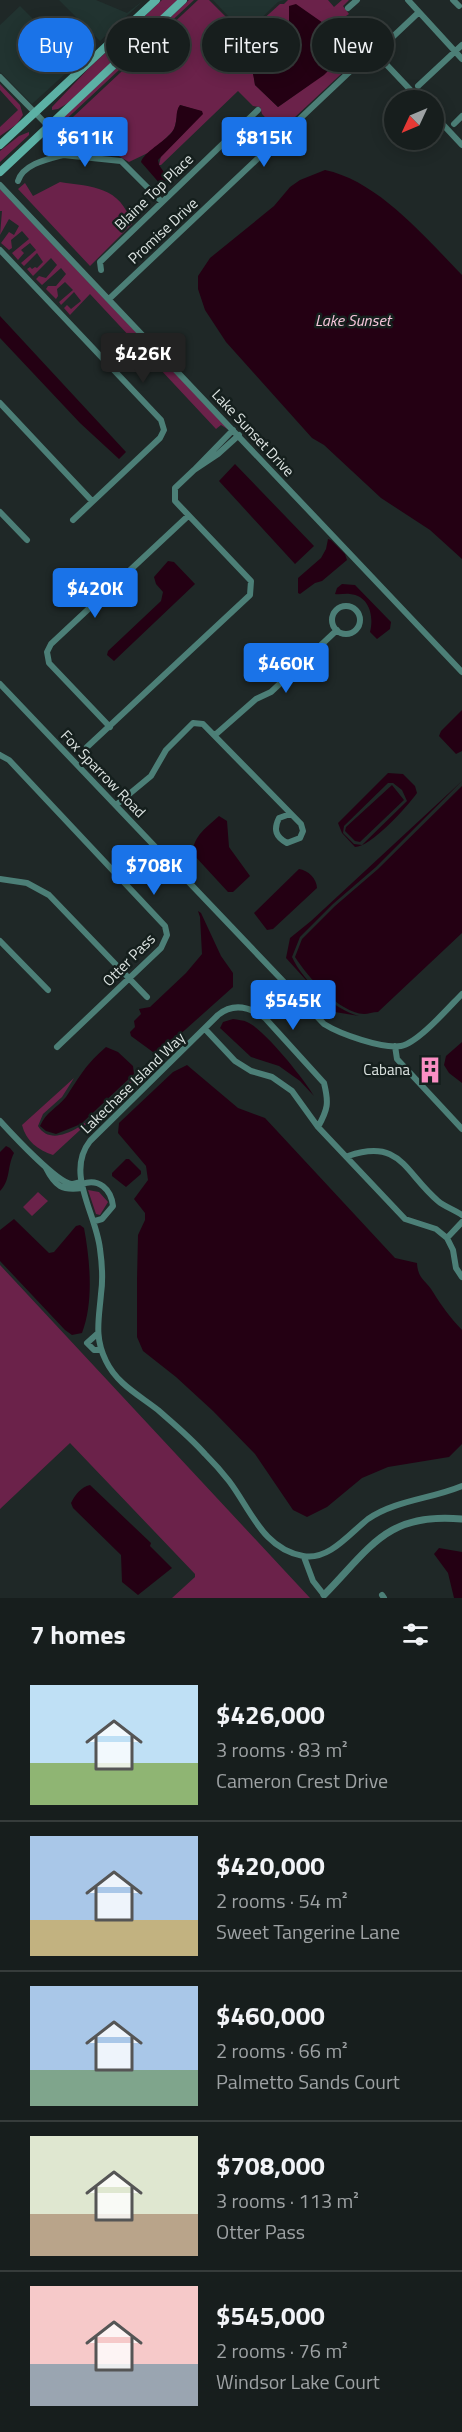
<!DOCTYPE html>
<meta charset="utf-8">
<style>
:root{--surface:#171e1d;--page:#242b2a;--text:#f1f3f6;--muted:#9ea2a4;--line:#363c3b;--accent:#1a73e8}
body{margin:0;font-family:"Titillium Web",sans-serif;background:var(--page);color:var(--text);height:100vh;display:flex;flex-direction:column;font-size:22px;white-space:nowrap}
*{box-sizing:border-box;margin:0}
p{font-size:20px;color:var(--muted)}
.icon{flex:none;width:33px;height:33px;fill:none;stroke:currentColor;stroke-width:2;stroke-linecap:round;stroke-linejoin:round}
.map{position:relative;height:1598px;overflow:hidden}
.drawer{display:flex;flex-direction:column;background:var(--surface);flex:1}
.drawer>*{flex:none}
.banner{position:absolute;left:18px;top:18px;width:426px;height:54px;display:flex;gap:12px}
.needle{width:39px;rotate:226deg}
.tools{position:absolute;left:384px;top:90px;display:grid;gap:12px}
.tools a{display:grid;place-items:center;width:60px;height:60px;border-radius:50%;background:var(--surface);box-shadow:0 3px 15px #0003,0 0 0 2px var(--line);font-size:30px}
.price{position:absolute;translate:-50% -51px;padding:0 14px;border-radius:6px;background:var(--accent);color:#fff;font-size:20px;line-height:39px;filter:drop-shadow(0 2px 3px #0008)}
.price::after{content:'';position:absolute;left:50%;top:36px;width:18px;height:14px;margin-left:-9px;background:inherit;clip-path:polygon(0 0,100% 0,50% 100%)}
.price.on{background:#222;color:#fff}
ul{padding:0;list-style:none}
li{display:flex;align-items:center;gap:18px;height:150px;padding:0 30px}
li+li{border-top:2px solid var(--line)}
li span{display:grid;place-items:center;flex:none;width:168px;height:120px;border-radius:0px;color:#555}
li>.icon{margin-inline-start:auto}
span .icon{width:72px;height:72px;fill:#fffc;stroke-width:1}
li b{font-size:26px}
h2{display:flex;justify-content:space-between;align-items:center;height:72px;padding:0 30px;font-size:26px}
.pill{padding:0 21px;border-radius:27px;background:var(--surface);box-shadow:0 3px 15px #0003,0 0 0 2px var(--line);font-size:21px;line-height:54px}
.pill.on{background:var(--accent);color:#fff}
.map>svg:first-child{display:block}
.built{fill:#213330}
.green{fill:#6b224a;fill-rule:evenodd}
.water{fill:#240013;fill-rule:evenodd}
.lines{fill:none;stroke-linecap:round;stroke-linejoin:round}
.minor{stroke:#4c7f77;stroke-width:6}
.tertiary{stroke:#4c7f77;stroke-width:7}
.secondary{stroke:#5cb1a5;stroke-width:8}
.labels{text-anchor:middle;stroke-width:5;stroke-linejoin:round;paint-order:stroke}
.street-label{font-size:15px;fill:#dde4e2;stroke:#151f1d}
.poi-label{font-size:15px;fill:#dde4e2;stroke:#151f1d;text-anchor:end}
.water-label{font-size:16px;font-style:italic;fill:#f7c6dc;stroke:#151f1d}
</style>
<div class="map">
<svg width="462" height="1598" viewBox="0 0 462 1598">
<rect width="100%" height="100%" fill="#1f2827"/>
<path class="built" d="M 59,0 L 96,0 L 127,13 L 144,0 L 100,41 Z
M 213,0 L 284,0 L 278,2 L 249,30 L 235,18 L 230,18 Z
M 20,6 L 77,63 L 32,104 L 0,72 L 0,25 Z"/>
<path class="green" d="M 162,0 L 178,0 L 68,103 L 58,109 L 52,110 L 52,107 L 89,68 Z
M 189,0 L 194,0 L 59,126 L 55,125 Z
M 198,0 L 209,0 L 229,20 L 233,20 L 246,32 L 249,32 L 280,4 L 284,4 L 288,0 L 328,0 L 334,7 L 342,0 L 349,0 L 343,6 L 349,14 L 346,16 L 375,48 L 368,49 L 279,132 L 262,114 L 260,107 L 253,106 L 238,91 L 161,165 L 159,165 L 161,156 L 183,134 L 200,111 L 180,105 L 174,130 L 154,150 L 129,162 L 117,155 L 66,151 L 58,131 ZM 289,6 L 326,25 L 340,29 L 309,85 L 278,107 L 255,85 L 251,56 L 281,25 L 289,23 Z
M 0,84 L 20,105 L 23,115 L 17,124 L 0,136 L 0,127 L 18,110 L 0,90 Z
M 29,132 L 29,135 L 0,162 L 0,151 L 19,136 Z
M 60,182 C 93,187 120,186 132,224 L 90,266 L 18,189 L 25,183 L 33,196 Z
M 0,189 L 229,430 L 221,425 L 216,429 L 90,294 L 70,315 L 64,308 L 67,305 L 71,309 L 81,301 L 74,292 L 61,305 L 59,302 L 73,290 L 65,282 L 57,289 L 58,296 L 56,299 L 46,289 L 48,286 L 56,286 L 66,274 L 61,268 L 42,285 L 36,279 L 39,276 L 46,278 L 57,265 L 51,258 L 33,276 L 27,269 L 30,267 L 32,269 L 35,267 L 37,268 L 43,262 L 37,253 L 24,266 L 21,263 L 36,250 L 30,243 L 21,250 L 24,253 L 18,260 L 12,253 L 29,239 L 22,231 L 11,240 L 12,248 L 9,250 L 1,243 L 9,232 L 14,235 L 19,226 L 9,219 L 0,235 L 2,211 L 0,211 Z
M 137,1074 L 131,1083 L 53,1155 C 38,1150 26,1141 22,1125 L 74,1078 L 62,1097 L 43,1114 L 38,1126 C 60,1161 121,1091 137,1074 Z
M 88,1190 L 99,1192 L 108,1202 L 100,1215 L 96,1214 Z
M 38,1192 L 48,1201 L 32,1216 L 23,1207 Z
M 0,1265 L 310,1598 L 172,1598 L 195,1577 L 195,1574 L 70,1443 L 0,1509 Z"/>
<path class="water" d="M 296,4 L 326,25 L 340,29 L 354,45 L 324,75 L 278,107 L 255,85 C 254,76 250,65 251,56 C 254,39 274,26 289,23 L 289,6 Z
M 180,105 L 202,111 L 203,114 L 158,160 L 159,165 L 168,178 L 161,185 L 141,162 C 144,152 164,142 172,132 C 179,123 174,112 180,105 Z
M 325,170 C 378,181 425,237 462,275 L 462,559 L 430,530 L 381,498 L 324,445 L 312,438 L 226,342 L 205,310 L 198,289 L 198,276 L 210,258 L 274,206 L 290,187 L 300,180 Z
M 0,316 L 126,452 L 119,459 L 80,423 L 0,338 Z
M 235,464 L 314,546 L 295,564 L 219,481 Z
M 328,539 L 331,540 L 345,554 L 347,560 L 322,581 L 315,583 L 300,594 L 298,593 L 298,578 L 321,558 L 326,549 Z
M 168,561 L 174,562 L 195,584 L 114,661 L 107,655 L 108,651 L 161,601 L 163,592 L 156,584 L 154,577 Z
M 342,584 L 355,585 L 391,622 L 390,629 L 377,639 L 370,632 C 374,617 370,596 350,594 C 345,593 340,595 335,594 L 337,588 Z
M 462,710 L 462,751 L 456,754 L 439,736 L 441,731 Z
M 388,773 L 403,774 L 415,786 L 417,793 C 407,807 371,847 355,847 L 342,833 L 338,823 ZM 388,783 L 393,783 L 402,790 L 407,801 L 362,845 L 354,844 L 343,833 L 344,826 Z
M 462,781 L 376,867 L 333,904 L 300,937 L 292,957 C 303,981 333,1009 359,1016 L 335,1012 L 286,958 L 290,938 L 311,921 Z
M 392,785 L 404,800 L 360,842 L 355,841 L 345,831 L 346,827 Z
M 462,786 L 462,933 L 378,1012 C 373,1012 368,1014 364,1014 C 339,1013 307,976 295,957 L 302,939 L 335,906 L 378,869 Z
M 219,816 L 227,821 L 229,847 L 250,876 L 233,892 L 228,892 L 193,854 C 192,837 207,827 219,816 Z
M 299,869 C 308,870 317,879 317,888 L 273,929 L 267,930 L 254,913 Z
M 198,911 L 201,913 L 221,956 L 233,973 L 233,987 L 157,1055 L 131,1036 L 130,1032 L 135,1027 L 134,1021 L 141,1014 L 139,1009 L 150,1007 L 186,973 L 202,954 L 200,917 Z
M 233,1019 C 238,1020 243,1020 247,1022 C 264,1029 304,1079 314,1096 L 300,1081 L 279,1066 L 251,1057 L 220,1028 L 223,1022 Z
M 462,1042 L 462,1083 L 449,1073 L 444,1065 L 446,1056 Z
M 106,1047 L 118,1052 L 133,1066 L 134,1074 L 81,1124 L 56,1134 L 46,1131 L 40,1126 C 46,1112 57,1108 66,1097 C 80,1076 86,1064 106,1047 Z
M 187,1065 L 238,1108 L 265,1118 L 395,1258 L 417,1263 C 418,1280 426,1280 433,1292 C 443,1308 449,1316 462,1330 L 462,1444 L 449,1457 L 388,1467 L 362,1478 L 327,1507 L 307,1517 L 293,1510 L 255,1454 L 213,1411 L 176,1377 L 143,1351 L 137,1337 L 137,1279 L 138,1235 L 145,1220 L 145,1213 L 134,1199 L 148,1180 L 146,1166 L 118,1133 L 119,1123 L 173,1072 Z
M 6,1146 L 10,1148 L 14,1153 C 7,1166 11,1180 0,1191 L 0,1152 Z
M 126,1159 L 129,1159 L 141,1171 L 141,1174 L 126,1187 L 112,1176 L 112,1173 Z
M 14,1219 L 49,1253 L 54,1252 L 76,1226 L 80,1225 L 84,1228 C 90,1260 94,1302 82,1333 L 72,1335 L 65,1330 L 0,1261 L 0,1230 Z
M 90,1485 L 151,1543 L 150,1546 L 172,1568 L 138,1595 L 122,1582 L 121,1555 L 73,1508 L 71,1503 C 75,1495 81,1487 90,1485 Z
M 439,1548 L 462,1552 L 462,1598 L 454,1598 L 448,1573 L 434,1554 Z"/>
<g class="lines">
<path class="minor" d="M 408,0 L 462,59
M 453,0 L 459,6
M 348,8 L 357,0
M 382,47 L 418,13
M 0,77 L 55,133 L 63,155 L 121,161 L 161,201
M 418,86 L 462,45
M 434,115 L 462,145
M 454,124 L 462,116
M 18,181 C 23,164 48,159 63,155
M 0,185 L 462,672
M 0,250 L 161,420 L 164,430 L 160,438 L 73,520
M 101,270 L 100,262 L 258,110
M 109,299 L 361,61 L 372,57 L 384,62 L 420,100
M 0,403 L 92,501
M 233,430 L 194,470 L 218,454 L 239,435
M 0,512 L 27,540
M332 620a14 14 0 1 1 28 0a14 14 0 1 1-28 0Z
M 0,684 L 324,1024 C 340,1034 382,1049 401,1046 C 418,1043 449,1007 462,994
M 110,727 L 49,663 L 47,652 L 51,644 L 188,516
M 215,735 L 256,699 L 271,692 L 337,630
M 87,747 L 250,595 L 251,581 L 175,501 L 175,488 L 194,470
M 0,755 L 9,760 L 165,926 L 167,935 L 161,948 L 57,1047
M 116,805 L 151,776 L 166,750 L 193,723 L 203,724 L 301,824 L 303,831 L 300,838 L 287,843 C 276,837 273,830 279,818 L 290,814
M 0,879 L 27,883 L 49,895 L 147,997
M 0,941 L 48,990
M 205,1029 L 235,1061 L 251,1071 L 272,1077 L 292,1091 L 318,1127 L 405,1219 L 436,1229 L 447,1238 L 453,1250 L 456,1268 L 462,1277
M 395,1046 L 397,1059 L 462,1129
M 0,1121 C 11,1133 58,1184 72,1184 C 75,1184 78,1182 82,1182
M 318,1127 C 328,1109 329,1103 324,1083 L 265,1018 C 250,1007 234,1002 218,1015 L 90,1141 C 65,1173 96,1213 100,1249 C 102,1263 103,1280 101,1294 C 99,1319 94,1337 106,1361 C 117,1384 139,1395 158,1410 C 174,1424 191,1438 205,1454 C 213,1462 222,1472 229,1481 C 251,1510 263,1549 303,1556 C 329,1561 350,1533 368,1519 C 396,1500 431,1499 462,1486
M 348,1156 C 401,1138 404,1172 438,1201 C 445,1207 455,1210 462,1215
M 46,1168 C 55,1186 62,1191 82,1188
M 82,1184 C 99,1178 111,1189 113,1206 L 102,1219 L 95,1221
M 447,1238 L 462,1222
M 97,1334 L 87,1343 L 94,1350 L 101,1350
M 304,1557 L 313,1581 L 324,1595
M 382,1595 L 384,1598"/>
<path class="tertiary" d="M 324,1595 C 371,1547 387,1512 462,1519"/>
<path class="secondary" d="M 0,145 L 156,0
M 0,172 L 183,0"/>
</g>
<defs>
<g id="building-bare" transform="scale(2.07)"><path d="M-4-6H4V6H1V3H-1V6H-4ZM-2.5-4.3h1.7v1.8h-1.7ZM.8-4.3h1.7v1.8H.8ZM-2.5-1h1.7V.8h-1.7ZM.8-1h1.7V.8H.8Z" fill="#fb8fc4" stroke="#151f1d" stroke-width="2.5" paint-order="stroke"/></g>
</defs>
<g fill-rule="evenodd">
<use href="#building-bare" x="430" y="1070"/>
</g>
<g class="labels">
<g class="street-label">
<text transform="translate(154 192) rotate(-44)" y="5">Blaine Top Place</text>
<text transform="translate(163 231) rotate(-43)" y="5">Promise Drive</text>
<text transform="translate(253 433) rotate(47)" y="5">Lake Sunset Drive</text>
<text transform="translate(103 774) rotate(46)" y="5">Fox Sparrow Road</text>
<text transform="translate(129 960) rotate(-45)" y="5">Otter Pass</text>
<text transform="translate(133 1083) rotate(-44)" y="5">Lakechase Island Way</text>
</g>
<g class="poi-label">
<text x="410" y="1075">Cabana</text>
</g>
<g class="water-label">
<text x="353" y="326">Lake Sunset</text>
</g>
</g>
</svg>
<div class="tools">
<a><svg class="needle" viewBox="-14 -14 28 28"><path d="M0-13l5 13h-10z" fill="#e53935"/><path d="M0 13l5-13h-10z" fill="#9ea2a4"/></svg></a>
</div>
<b class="price" style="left:85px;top:168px">$611K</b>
<b class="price" style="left:264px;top:168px">$815K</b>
<b class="price on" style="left:143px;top:384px">$426K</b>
<b class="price" style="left:95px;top:619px">$420K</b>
<b class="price" style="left:286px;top:694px">$460K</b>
<b class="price" style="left:154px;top:896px">$708K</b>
<b class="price" style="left:293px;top:1031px">$545K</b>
<div class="banner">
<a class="pill on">Buy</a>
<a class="pill">Rent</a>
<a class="pill">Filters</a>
<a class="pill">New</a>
</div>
</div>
<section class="drawer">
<h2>7 homes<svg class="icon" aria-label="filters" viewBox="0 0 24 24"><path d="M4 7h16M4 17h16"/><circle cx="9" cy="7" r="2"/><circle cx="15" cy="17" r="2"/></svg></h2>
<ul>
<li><span style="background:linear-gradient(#bfe0f5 65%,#8fb573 0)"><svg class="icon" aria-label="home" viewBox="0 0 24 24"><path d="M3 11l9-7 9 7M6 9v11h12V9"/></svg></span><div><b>$426,000</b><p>3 rooms · 83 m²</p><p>Cameron Crest Drive</p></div></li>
<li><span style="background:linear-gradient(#a9c7e8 70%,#c2b280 0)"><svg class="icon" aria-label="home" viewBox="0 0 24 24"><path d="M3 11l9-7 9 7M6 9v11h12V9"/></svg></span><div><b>$420,000</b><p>2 rooms · 54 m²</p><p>Sweet Tangerine Lane</p></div></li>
<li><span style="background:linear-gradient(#a9c7e8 70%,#7fa58c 0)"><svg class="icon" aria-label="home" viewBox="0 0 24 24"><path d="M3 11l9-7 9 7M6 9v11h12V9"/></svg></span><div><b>$460,000</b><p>2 rooms · 66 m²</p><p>Palmetto Sands Court</p></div></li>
<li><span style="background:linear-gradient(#dfe7d0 65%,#b9a48a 0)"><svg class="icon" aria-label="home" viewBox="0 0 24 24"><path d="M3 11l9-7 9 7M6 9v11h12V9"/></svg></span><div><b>$708,000</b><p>3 rooms · 113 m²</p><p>Otter Pass</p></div></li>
<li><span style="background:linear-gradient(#f6c9c9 65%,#9aa5b1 0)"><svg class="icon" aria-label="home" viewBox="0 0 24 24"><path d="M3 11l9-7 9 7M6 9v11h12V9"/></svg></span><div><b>$545,000</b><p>2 rooms · 76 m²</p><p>Windsor Lake Court</p></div></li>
</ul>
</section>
